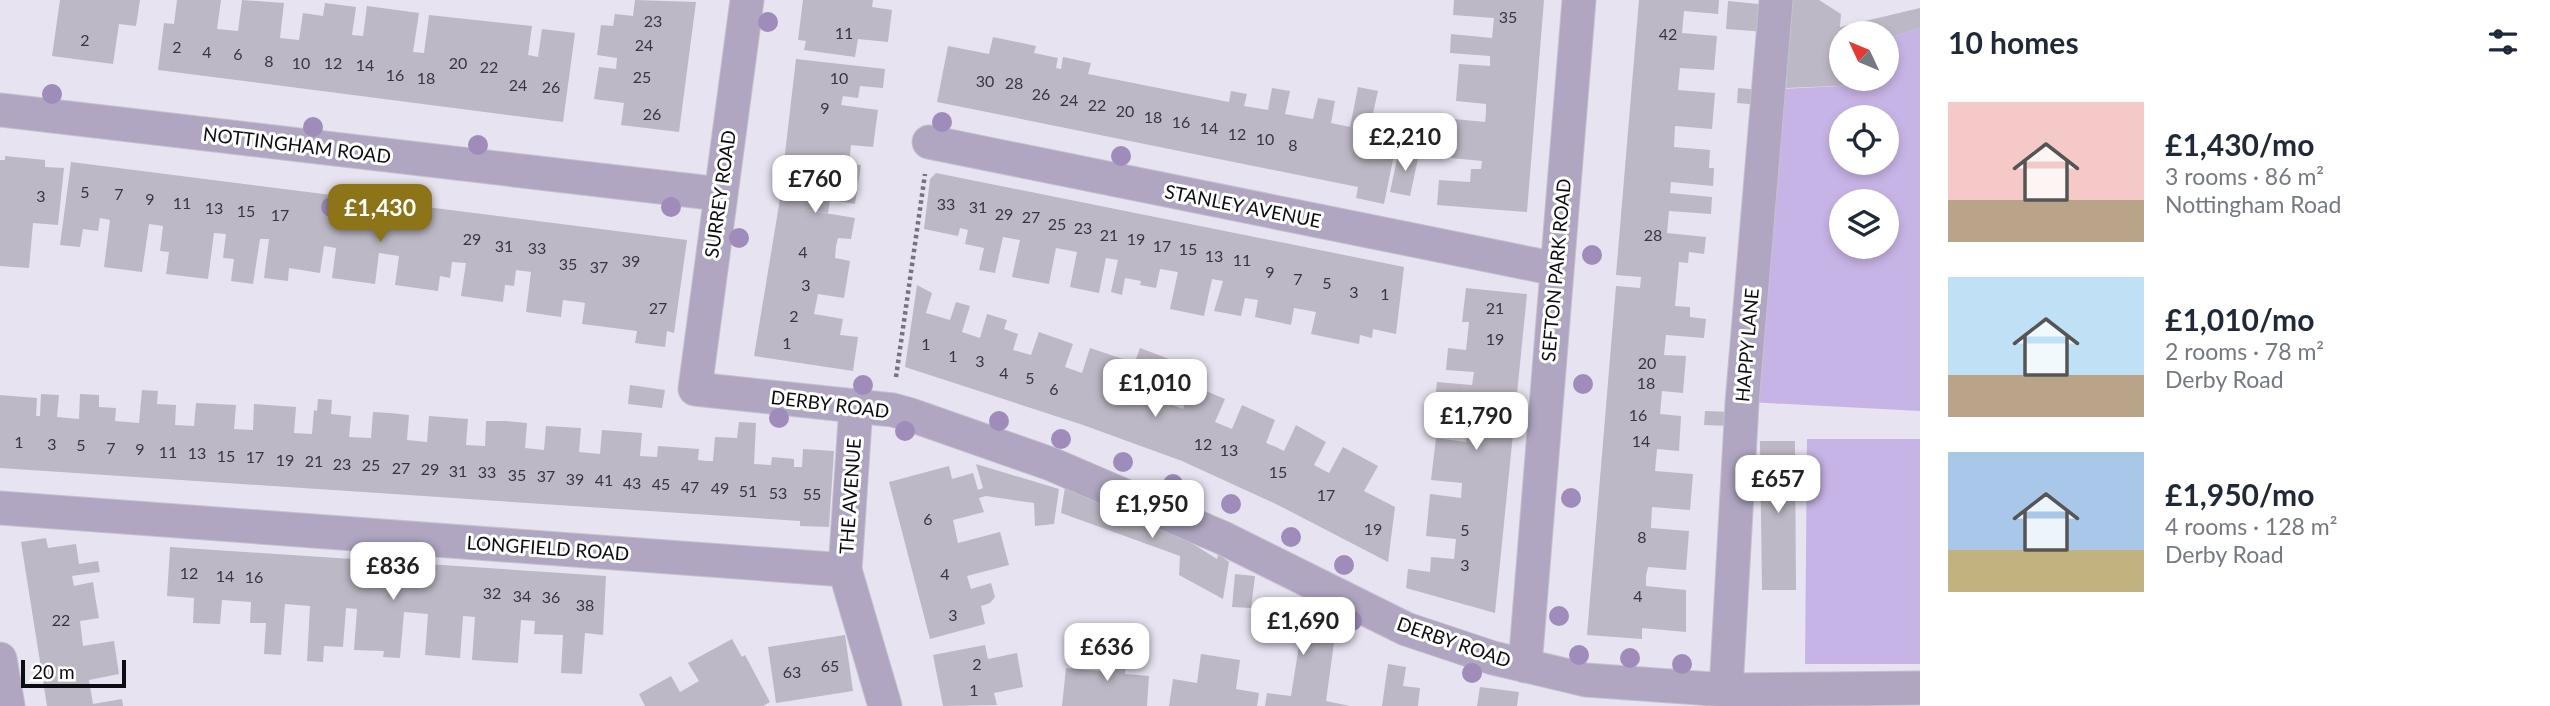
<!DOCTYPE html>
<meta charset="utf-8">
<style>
:root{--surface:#fff;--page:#f6f6f7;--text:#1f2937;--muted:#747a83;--accent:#8d7418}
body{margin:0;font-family:Lato,sans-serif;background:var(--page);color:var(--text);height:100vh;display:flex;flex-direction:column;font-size:26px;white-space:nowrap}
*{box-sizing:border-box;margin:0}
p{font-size:23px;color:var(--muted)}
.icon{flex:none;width:38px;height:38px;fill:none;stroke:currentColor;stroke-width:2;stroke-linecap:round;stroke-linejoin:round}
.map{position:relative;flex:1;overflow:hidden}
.panel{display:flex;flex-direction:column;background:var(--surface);width:630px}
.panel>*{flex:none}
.needle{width:46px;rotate:314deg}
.buttons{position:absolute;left:1829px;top:21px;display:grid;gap:14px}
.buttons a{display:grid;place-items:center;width:70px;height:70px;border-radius:50%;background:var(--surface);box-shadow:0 4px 10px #0003;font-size:35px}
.scale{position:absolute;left:21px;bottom:18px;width:105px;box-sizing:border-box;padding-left:7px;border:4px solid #0d0c10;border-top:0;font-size:19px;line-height:24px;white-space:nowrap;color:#0d0c10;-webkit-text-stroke:5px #fff;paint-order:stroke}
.price{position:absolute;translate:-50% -60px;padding:0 16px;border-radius:14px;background:#fff;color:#222;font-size:23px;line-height:46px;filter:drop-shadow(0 2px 4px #0008)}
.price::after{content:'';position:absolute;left:50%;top:42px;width:21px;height:16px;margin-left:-10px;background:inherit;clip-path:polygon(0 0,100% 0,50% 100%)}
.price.on{background:var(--accent);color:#fff}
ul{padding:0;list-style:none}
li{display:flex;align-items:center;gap:21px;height:175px;padding:0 28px}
li span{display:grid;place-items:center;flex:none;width:196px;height:140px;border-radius:0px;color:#555}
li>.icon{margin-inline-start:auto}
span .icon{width:84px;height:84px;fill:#fffc;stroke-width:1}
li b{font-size:30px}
h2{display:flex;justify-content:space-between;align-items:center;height:84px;padding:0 28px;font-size:30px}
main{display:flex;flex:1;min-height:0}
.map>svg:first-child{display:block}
.green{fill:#c7b4e6;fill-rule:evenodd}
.building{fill:#bdb8c5}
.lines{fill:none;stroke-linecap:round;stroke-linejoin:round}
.minor-casing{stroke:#c5c1cd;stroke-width:35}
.path{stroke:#76737b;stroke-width:4.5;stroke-dasharray:3.5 3.5;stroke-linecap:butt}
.minor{stroke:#b0a6c2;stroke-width:33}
.tree{fill:#a08cbb}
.labels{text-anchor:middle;stroke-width:6;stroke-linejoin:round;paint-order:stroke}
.number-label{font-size:16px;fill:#39373d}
.street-label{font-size:19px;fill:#0d0c10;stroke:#fff}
</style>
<main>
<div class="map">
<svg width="1920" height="706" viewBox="0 0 1920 706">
<rect width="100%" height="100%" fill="#e8e3f1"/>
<path class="green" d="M 1920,28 L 1920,411 L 1749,402 L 1780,89 L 1861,85 L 1860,79 L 1886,79 L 1887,63 L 1899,61 L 1889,38 ZM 1841,117 L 1886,117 L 1886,163 L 1841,163 ZM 1841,201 L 1886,201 L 1886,247 L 1841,247 Z
M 1807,439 L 1920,439 L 1920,664 L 1805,664 Z"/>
<path class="building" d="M 60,0 L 140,0 L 136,26 L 119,24 L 113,64 L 52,56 Z
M 177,0 L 221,0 L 217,29 L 238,31 L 242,0 L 284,3 L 280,38 L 299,40 L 303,13 L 323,16 L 325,3 L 356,7 L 352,35 L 363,36 L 367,6 L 419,13 L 413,52 L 424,53 L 429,15 L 532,26 L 528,55 L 538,57 L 542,29 L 575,33 L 563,122 L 158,70 L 164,23 L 174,24 Z
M 635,0 L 696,2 L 679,132 L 621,125 L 624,103 L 594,99 L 599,67 L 616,69 L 617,58 L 597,55 L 601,25 L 613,26 L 615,14 L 633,16 Z
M 803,0 L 873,0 L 872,7 L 892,10 L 888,42 L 858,39 L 855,57 L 804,50 L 806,41 L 798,40 Z
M 1454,0 L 1544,0 L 1527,212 L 1437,205 L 1439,180 L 1470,182 L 1471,169 L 1481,169 L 1482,161 L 1451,158 L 1453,138 L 1454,119 L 1485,122 L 1486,113 L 1486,104 L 1456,101 L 1459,64 L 1490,66 L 1490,56 L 1450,53 L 1451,34 L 1492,38 L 1494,18 L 1453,15 Z
M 1639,0 L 1719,0 L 1718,14 L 1684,11 L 1682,33 L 1717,36 L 1714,70 L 1680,68 L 1678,90 L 1715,93 L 1712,129 L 1675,126 L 1674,147 L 1710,150 L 1709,168 L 1714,168 L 1713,186 L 1671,182 L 1670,193 L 1712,197 L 1711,214 L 1669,211 L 1667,233 L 1706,237 L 1704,254 L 1689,252 L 1688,263 L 1679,262 L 1675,306 L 1690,307 L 1690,317 L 1706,319 L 1704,338 L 1666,335 L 1664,355 L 1686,356 L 1683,393 L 1662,391 L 1661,403 L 1660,414 L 1681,416 L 1679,451 L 1657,449 L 1655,471 L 1693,474 L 1690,510 L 1652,507 L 1651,528 L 1689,531 L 1686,570 L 1648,567 L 1646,576 L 1646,586 L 1686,590 L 1686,632 L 1642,628 L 1642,639 L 1587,635 L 1616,286 L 1640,288 L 1641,277 L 1616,275 Z
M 1791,0 L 1819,0 L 1841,14 L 1840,27 L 1920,8 L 1920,28 L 1889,38 L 1900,61 L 1886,63 L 1886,33 L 1841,33 L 1841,79 L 1860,79 L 1861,85 L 1786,88 Z
M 1728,1 L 1768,5 L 1766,32 L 1726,29 Z
M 993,37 L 1036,46 L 1034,53 L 1058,58 L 1056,68 L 1061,69 L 1063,57 L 1091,63 L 1088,74 L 1229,102 L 1231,91 L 1247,94 L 1244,106 L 1268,110 L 1272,88 L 1290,91 L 1285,114 L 1313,119 L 1318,98 L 1335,101 L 1331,123 L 1350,127 L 1358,87 L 1378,91 L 1373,113 L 1389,116 L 1383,142 L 1396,145 L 1384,204 L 1356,198 L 1358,187 L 937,102 L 948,46 L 989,54 Z
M 796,59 L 885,69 L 883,88 L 860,86 L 858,98 L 843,96 L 841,105 L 878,110 L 873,147 L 851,145 L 849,164 L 861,165 L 855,204 L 830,200 L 828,213 L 801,209 L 855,218 L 851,239 L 838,238 L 836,246 L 835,258 L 850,261 L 844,298 L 818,294 L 814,314 L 843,319 L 840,335 L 858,337 L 853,371 L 754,356 L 779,205 Z
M 1738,88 L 1761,90 L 1760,105 L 1737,103 Z
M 1399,150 L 1419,154 L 1410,196 L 1390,192 Z
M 5,156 L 45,160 L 45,167 L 64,168 L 58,225 L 33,223 L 29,268 L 0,266 L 0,160 L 5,160 Z
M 71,162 L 687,240 L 674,333 L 667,331 L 665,347 L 635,343 L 637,331 L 582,324 L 585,303 L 579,302 L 563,300 L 561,317 L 526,312 L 531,272 L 516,270 L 514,286 L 505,285 L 503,302 L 461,296 L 466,263 L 452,262 L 450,278 L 440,276 L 438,291 L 395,285 L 399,256 L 379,253 L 375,284 L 332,278 L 336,248 L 324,246 L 320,273 L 289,268 L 288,281 L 264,278 L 269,239 L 260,239 L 253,284 L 231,281 L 234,259 L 223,258 L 226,234 L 214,233 L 208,279 L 166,274 L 169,252 L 160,251 L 163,226 L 149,224 L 142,272 L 104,267 L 110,220 L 100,218 L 98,231 L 83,229 L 80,247 L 60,245 Z
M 936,173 L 1404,267 L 1396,334 L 1373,329 L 1372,338 L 1360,335 L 1359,344 L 1311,334 L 1316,312 L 1294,308 L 1291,325 L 1255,317 L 1258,300 L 1245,298 L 1241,316 L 1214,311 L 1223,281 L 1212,279 L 1204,316 L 1170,309 L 1178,272 L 1160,269 L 1156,288 L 1140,285 L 1141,281 L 1125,278 L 1122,295 L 1111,292 L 1118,260 L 1106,258 L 1099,293 L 1070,287 L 1077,252 L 1056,248 L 1049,284 L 1012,277 L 1020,240 L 1003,237 L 995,273 L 979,270 L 984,248 L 965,244 L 968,230 L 960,228 L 958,236 L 924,229 L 930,179 Z
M 917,285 L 932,293 L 926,313 L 950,320 L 956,302 L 970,306 L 962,332 L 980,338 L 987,314 L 1007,320 L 1004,329 L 1018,334 L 1013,350 L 1031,355 L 1039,332 L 1073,344 L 1065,367 L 1082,373 L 1090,348 L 1123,359 L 1120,369 L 1131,373 L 1140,348 L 1182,364 L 1167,403 L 1183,409 L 1192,385 L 1225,399 L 1215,422 L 1232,429 L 1242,405 L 1275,420 L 1266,443 L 1276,447 L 1284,451 L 1296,425 L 1326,442 L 1314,465 L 1329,473 L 1343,447 L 1378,466 L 1364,491 L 1395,507 L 1388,562 L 1276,504 L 1182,461 L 1083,425 L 905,367 Z
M 1466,288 L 1527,294 L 1495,613 L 1406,588 L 1408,569 L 1430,572 L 1431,557 L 1454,559 L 1456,539 L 1426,536 L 1430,494 L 1461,498 L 1462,483 L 1431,480 L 1436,438 L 1466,442 L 1468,428 L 1432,424 L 1437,382 L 1472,385 L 1474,372 L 1446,370 L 1448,348 L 1466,350 L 1469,322 L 1462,322 Z
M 630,385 L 665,390 L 662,408 L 628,404 Z
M 142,390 L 158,391 L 157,404 L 176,405 L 175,425 L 194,426 L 196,403 L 236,405 L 234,429 L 253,430 L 254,404 L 296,407 L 294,433 L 312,434 L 314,410 L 317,411 L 318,399 L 332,400 L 331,414 L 351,416 L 349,437 L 371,438 L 373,412 L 390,413 L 409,415 L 407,440 L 427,442 L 429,416 L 468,419 L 466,445 L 485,446 L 486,421 L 506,421 L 527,423 L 525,448 L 544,450 L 546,426 L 581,428 L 579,452 L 600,454 L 602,430 L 642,433 L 640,456 L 657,457 L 658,446 L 699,449 L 698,460 L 707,461 L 713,461 L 715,437 L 737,438 L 739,422 L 756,423 L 754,464 L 771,465 L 772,457 L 794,459 L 794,467 L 802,467 L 803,449 L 834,451 L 829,527 L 800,526 L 800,521 L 0,468 L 0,395 L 37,398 L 36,416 L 40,416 L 41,394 L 59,395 L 57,417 L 79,419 L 80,394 L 99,395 L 99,407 L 116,408 L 115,421 L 139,423 Z
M 1705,411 L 1731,412 L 1730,426 L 1704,425 Z
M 1760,441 L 1795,441 L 1796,590 L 1762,590 Z
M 976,464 L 1059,489 L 1054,524 L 1035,526 L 1034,503 L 986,496 L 979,498 L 984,512 L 953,520 L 958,543 L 1000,532 L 1009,565 L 967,576 L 971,589 L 991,583 L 995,597 L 990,603 L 981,606 L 985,624 L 930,639 L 889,482 L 949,466 L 952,479 L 973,473 L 978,490 L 983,488 Z
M 1065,487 L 1182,537 L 1217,559 L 1218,554 L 1229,562 L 1223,599 L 1179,575 L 1180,556 L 1061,513 Z
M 46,538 L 48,548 L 76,544 L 79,564 L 98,561 L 100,572 L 72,576 L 74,586 L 93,582 L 96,602 L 99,618 L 80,621 L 83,646 L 114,641 L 119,674 L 89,680 L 93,704 L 122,699 L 123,706 L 47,706 L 21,542 Z
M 170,547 L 606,576 L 603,635 L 585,633 L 582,674 L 561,673 L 563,635 L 534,634 L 535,621 L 521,620 L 518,663 L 472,660 L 475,617 L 463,616 L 460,658 L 425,655 L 428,614 L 404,612 L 400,658 L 383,657 L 384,651 L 354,650 L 357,609 L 346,608 L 343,647 L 324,646 L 323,662 L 307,661 L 310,606 L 285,604 L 281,655 L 264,654 L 266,623 L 250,623 L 251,602 L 222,600 L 220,624 L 193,623 L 194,598 L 167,596 Z
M 1235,574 L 1255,576 L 1251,608 L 1232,607 Z
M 1272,603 L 1318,607 L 1315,641 L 1334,643 L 1326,701 L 1350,706 L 1265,706 L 1267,693 L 1291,696 L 1300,639 L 1269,636 Z
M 845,635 L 853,691 L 776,703 L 768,647 Z
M 1112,636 L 1128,638 L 1125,674 L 1149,676 L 1147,706 L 1062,706 L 1066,668 L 1108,672 Z
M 732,639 L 742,657 L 745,655 L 770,702 L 763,706 L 645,706 L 639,694 L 671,676 L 680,692 L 699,681 L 688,663 Z
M 985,645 L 988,659 L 1017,653 L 1023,687 L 994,693 L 997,705 L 943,706 L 933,655 Z
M 1201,654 L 1240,660 L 1236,689 L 1259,693 L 1257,706 L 1169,706 L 1173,679 L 1197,683 Z
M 1388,664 L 1406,667 L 1403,686 L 1420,688 L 1418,706 L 1382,706 Z
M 1480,687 L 1519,692 L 1517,706 L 1477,706 Z"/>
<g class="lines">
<g class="minor-casing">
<path id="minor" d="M 747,0 L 695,389 L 893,410 L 911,415 L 1051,464 L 1223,538 L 1406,629 L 1493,658 L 1586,680 L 1726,690 L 1920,688
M 0,110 L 720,194
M 929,142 L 1556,269
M 856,406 L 845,570 L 885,706
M 0,508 L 845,570
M 0,659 L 8,706
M 1525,666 L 1579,0
M 1726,690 L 1742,403 L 1776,0"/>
</g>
<path class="path" d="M 896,377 L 925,174"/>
<use href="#minor" class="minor"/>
</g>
<g class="tree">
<circle cx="768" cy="22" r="10"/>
<circle cx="52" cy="94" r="10"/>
<circle cx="942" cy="122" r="10"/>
<circle cx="313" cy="127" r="10"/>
<circle cx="478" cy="145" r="10"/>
<circle cx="1121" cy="156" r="10"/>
<circle cx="331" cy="207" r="10"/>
<circle cx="671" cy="207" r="10"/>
<circle cx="739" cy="238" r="10"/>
<circle cx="1592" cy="255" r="10"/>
<circle cx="1583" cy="384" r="10"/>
<circle cx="863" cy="385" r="10"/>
<circle cx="779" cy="418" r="10"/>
<circle cx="999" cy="421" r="10"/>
<circle cx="905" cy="431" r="10"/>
<circle cx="1061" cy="439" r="10"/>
<circle cx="1123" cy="462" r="10"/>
<circle cx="1173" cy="484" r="10"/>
<circle cx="1571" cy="498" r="10"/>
<circle cx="1231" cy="504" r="10"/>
<circle cx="1291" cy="537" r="10"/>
<circle cx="1344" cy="565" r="10"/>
<circle cx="1559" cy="616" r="10"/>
<circle cx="1352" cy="621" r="10"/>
<circle cx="1579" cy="655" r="10"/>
<circle cx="1630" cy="658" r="10"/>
<circle cx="1682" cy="664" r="10"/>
<circle cx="1472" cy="673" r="10"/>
</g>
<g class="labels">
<g class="number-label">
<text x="1508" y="23">35</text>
<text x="653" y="27">23</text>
<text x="844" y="39">11</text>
<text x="1668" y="40">42</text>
<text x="85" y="46">2</text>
<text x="644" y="51">24</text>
<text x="177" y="53">2</text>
<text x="207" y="58">4</text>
<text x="238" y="60">6</text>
<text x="269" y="67">8</text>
<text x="301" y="69">10</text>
<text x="333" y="69">12</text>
<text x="458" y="69">20</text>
<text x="365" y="71">14</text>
<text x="489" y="73">22</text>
<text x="395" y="81">16</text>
<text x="642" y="83">25</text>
<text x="426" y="84">18</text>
<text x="839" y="84">10</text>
<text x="985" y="87">30</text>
<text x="1014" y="89">28</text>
<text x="518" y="91">24</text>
<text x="551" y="93">26</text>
<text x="1041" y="100">26</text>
<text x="1069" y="106">24</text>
<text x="1097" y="111">22</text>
<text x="825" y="114">9</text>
<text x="1125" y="117">20</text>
<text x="652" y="120">26</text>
<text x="1153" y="123">18</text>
<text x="1181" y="128">16</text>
<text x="1209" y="134">14</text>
<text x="1237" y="140">12</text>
<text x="1265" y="145">10</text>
<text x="1293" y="151">8</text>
<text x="85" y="198">5</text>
<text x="119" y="200">7</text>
<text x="41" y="202">3</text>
<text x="150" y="205">9</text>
<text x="182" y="209">11</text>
<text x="946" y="210">33</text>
<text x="978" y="213">31</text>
<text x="214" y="214">13</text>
<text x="246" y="217">15</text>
<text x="1004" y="220">29</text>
<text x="280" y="221">17</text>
<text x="1031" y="223">27</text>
<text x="1057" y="230">25</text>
<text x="1083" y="234">23</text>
<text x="1109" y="241">21</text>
<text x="1653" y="241">28</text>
<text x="472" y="245">29</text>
<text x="1136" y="245">19</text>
<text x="504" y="252">31</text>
<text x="1162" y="252">17</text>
<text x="537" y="254">33</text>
<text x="1188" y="255">15</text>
<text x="803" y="258">4</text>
<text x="1214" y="262">13</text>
<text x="1242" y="266">11</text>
<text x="631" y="267">39</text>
<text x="568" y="270">35</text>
<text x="599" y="273">37</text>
<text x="1270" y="278">9</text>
<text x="1298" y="285">7</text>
<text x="1327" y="289">5</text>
<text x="806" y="291">3</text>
<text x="1354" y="298">3</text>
<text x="1385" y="300">1</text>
<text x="658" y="314">27</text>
<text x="1495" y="314">21</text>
<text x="794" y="322">2</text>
<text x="1495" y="345">19</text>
<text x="787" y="349">1</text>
<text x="926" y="350">1</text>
<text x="953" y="362">1</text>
<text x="980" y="367">3</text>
<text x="1647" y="369">20</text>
<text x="1004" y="379">4</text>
<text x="1030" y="384">5</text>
<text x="1646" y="389">18</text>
<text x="1054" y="395">6</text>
<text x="1638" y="421">16</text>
<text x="1641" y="447">14</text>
<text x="19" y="448">1</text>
<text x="52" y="450">3</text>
<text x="1203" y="450">12</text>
<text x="81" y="451">5</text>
<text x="111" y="454">7</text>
<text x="140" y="455">9</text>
<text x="1229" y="456">13</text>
<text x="168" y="458">11</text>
<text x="197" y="459">13</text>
<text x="226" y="462">15</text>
<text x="255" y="463">17</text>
<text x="285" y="466">19</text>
<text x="314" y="467">21</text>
<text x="342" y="470">23</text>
<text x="371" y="471">25</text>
<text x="401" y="474">27</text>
<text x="430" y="475">29</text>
<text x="458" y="477">31</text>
<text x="487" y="478">33</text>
<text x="1278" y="478">15</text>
<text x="517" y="481">35</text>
<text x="546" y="482">37</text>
<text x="575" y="485">39</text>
<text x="604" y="486">41</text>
<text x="632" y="489">43</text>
<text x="661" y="490">45</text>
<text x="690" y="493">47</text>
<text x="720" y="494">49</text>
<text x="748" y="497">51</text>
<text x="778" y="499">53</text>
<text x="812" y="500">55</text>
<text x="1326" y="501">17</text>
<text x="928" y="525">6</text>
<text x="1373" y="535">19</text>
<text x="1465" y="536">5</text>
<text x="1642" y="543">8</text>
<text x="1465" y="571">3</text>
<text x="189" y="579">12</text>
<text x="945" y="580">4</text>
<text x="225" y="582">14</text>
<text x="254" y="583">16</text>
<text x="492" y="599">32</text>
<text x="522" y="602">34</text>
<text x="1638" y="602">4</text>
<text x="551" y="603">36</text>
<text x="585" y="611">38</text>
<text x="953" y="621">3</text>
<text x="61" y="626">22</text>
<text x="977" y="670">2</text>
<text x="830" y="672">65</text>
<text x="792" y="678">63</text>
<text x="974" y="696">1</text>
</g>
<g class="street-label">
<text transform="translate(297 145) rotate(7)" y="7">NOTTINGHAM ROAD</text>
<text transform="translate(720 194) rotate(-82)" y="7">SURREY ROAD</text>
<text transform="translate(1243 206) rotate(11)" y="7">STANLEY AVENUE</text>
<text transform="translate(1556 270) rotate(-85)" y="7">SEFTON PARK ROAD</text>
<text transform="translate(1747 345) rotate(-85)" y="7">HAPPY LANE</text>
<text transform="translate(830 404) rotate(7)" y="7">DERBY ROAD</text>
<text transform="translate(850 496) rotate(-86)" y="7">THE AVENUE</text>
<text transform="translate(548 548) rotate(4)" y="7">LONGFIELD ROAD</text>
<text transform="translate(1454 642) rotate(19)" y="7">DERBY ROAD</text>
</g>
</g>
</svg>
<div class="buttons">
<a><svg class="needle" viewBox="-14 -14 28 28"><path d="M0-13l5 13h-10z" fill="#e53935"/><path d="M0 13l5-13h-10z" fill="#747a83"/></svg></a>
<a><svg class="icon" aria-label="locate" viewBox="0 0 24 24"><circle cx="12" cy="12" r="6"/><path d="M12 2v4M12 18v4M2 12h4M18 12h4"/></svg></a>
<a><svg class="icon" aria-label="layers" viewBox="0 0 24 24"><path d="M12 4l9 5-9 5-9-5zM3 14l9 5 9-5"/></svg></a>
</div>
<div class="scale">20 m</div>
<b class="price" style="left:1405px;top:173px">£2,210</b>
<b class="price" style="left:815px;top:215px">£760</b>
<b class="price on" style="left:380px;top:244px">£1,430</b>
<b class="price" style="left:1155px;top:419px">£1,010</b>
<b class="price" style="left:1476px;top:452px">£1,790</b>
<b class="price" style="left:1778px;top:515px">£657</b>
<b class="price" style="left:1152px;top:540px">£1,950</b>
<b class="price" style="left:393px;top:602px">£836</b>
<b class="price" style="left:1303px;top:657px">£1,690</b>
<b class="price" style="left:1107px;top:683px">£636</b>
</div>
<section class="panel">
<h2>10 homes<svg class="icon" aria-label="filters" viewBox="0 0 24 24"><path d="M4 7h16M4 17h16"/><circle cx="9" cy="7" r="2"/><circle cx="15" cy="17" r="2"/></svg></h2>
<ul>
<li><span style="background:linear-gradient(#f6c9c9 70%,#b9a48a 0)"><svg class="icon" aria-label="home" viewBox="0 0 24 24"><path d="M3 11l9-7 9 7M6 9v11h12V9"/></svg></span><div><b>£1,430/mo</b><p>3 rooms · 86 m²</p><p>Nottingham Road</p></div></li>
<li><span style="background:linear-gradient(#bfe0f5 70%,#b9a48a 0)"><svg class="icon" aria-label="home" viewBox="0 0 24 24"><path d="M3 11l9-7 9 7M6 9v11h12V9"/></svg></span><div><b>£1,010/mo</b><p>2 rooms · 78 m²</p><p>Derby Road</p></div></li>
<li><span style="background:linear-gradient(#a9c7e8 70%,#c2b280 0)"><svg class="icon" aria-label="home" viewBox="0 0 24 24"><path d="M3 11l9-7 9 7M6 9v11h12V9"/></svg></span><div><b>£1,950/mo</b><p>4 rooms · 128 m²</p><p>Derby Road</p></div></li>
</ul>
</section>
</main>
